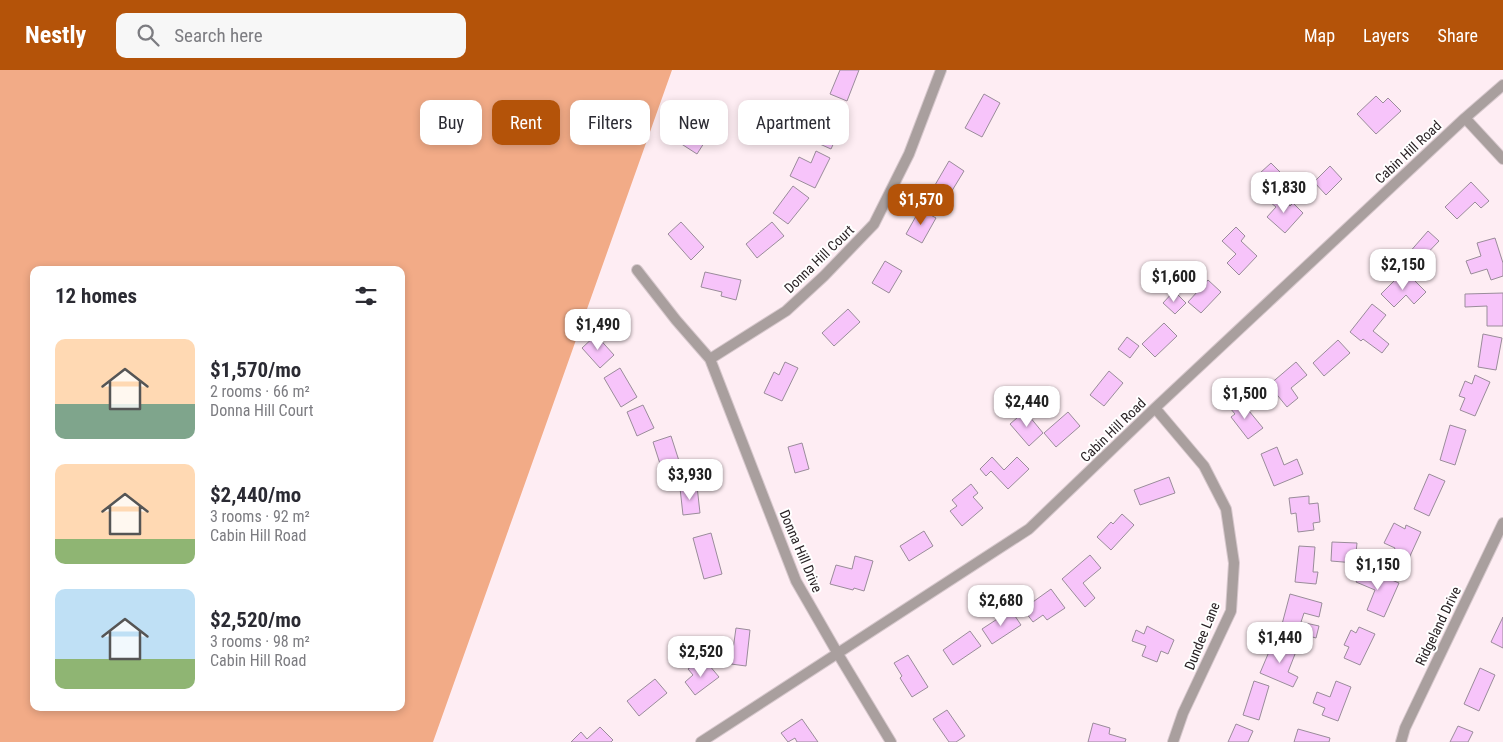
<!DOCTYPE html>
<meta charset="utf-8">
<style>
:root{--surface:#fff;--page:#f7f7f7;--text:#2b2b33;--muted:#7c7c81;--accent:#b45309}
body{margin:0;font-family:"Roboto Condensed",sans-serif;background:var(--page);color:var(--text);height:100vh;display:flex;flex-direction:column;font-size:19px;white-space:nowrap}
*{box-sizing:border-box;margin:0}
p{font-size:16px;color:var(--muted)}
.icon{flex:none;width:28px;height:28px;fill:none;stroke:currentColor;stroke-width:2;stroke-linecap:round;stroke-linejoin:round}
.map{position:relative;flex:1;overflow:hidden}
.sheet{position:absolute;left:30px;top:196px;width:375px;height:445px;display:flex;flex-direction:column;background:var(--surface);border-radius:10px;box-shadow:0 2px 8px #0003}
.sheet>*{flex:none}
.hud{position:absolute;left:420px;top:30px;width:475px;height:45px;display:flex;gap:10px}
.price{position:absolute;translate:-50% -42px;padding:0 11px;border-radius:10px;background:#fff;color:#222;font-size:16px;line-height:32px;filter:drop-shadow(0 1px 2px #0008)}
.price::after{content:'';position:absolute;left:50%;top:30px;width:15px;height:11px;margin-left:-8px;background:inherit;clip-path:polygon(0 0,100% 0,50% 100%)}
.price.active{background:var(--accent);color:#fff}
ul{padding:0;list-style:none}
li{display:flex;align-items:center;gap:15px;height:125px;padding:0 25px}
li span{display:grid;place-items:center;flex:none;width:140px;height:100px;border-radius:10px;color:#555}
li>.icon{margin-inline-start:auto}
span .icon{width:60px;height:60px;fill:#fffc;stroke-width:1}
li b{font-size:21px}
h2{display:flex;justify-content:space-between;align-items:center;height:60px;padding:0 25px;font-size:21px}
.chip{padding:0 18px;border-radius:10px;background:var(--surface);box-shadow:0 2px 8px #0003;font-size:18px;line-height:45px}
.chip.active{background:var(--accent);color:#fff}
header{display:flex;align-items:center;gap:30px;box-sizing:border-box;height:70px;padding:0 25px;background:var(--accent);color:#fff}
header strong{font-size:24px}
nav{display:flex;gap:28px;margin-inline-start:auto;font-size:18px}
.search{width:350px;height:45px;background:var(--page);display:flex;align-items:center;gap:12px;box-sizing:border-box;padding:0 18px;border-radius:10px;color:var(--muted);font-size:19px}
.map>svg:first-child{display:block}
.green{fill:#f2ab87;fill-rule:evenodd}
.building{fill:#f7c4fa;stroke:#9a8c9a}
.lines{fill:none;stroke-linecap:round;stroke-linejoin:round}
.street-casing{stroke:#d7c8cd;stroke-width:12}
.street{stroke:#a99f9e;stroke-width:10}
.labels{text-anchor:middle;stroke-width:4;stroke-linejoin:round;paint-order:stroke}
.street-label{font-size:14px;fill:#261e21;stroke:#fff}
</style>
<header>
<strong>Nestly</strong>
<div class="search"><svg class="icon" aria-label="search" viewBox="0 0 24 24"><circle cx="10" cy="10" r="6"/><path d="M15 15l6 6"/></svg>Search here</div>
<nav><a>Map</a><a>Layers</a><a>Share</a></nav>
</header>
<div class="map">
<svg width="1503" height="672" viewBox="0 0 1503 672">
<rect width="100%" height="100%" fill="#feedf3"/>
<path class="green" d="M 0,0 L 672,0 L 433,672 L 0,672 ZM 34,200 L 401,200 L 401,638 L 34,638 Z"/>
<path class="building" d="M 840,0 L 859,0 L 847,31 L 830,24 Z
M 984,24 L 1000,33 L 982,67 L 965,58 Z
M 1376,26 L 1383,33 L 1388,28 L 1401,41 L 1376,64 L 1357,44 Z
M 824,33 L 847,44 L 831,79 L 813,71 L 819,58 L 813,55 Z
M 788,43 L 800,49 L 793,63 L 781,57 Z
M 684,44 L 699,54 L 692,65 L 704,73 L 697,84 L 669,66 Z
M 816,81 L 830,88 L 815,118 L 790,106 L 799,87 L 811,93 Z
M 949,91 L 964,101 L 950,124 L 935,115 Z
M 1271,93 L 1288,110 L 1277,120 L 1260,103 Z
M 1330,96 L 1342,109 L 1326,125 L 1314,112 Z
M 1471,112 L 1489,131 L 1481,138 L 1475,132 L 1457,149 L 1445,137 Z
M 793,116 L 809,128 L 788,154 L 773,143 Z
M 1278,124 L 1290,136 L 1293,133 L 1303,143 L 1285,163 L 1267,147 L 1276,137 L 1270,132 Z
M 920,139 L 936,148 L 922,173 L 906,164 Z
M 681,152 L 704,177 L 691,190 L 668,164 Z
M 772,152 L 784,166 L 757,188 L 746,174 Z
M 1236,157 L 1245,166 L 1241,171 L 1257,186 L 1239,205 L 1227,193 L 1236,184 L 1222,171 Z
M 1428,161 L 1439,171 L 1418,193 L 1408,184 Z
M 1495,168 L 1503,193 L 1503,206 L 1491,210 L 1487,199 L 1471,204 L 1466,191 L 1481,186 L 1477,173 Z
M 885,191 L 902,201 L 889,223 L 872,213 Z
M 705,202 L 741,210 L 736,230 L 721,226 L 722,222 L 701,217 Z
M 1399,206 L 1405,212 L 1410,206 L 1426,222 L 1414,234 L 1406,225 L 1394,237 L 1381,224 Z
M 1208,210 L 1221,222 L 1201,243 L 1188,232 Z
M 1174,221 L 1186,233 L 1175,244 L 1163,233 Z
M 1503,223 L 1503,256 L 1487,256 L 1487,236 L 1465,237 L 1465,224 Z
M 1372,234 L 1386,245 L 1373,261 L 1389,274 L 1382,283 L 1363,269 L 1361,271 L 1350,262 Z
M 848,239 L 860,252 L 834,276 L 822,263 Z
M 1164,253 L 1177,266 L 1155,287 L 1142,274 Z
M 1483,264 L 1502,268 L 1496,300 L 1478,297 Z
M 596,265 L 614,285 L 600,298 L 582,278 Z
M 1127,267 L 1139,276 L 1130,288 L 1118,279 Z
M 1338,270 L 1350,283 L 1324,306 L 1313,293 Z
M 785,292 L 798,298 L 782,331 L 764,323 L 774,302 L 779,305 Z
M 1296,292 L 1307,305 L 1291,318 L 1298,328 L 1287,337 L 1269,315 Z
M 620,298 L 637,327 L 621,337 L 604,308 Z
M 1109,301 L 1123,313 L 1104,336 L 1090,325 Z
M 1475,305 L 1490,312 L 1475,346 L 1460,340 L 1465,328 L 1459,326 L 1465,311 L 1472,314 Z
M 1240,330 L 1263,358 L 1248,369 L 1231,347 L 1235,344 L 1230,338 Z
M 643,335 L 654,358 L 637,366 L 627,342 Z
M 1025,341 L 1043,363 L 1029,376 L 1010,354 Z
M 1068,342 L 1080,356 L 1056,377 L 1044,363 Z
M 1450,355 L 1466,360 L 1455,395 L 1440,390 Z
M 671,366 L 680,394 L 662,400 L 653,372 Z
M 802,373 L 809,399 L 795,403 L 788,377 Z
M 1277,377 L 1284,395 L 1297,389 L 1303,404 L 1274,416 L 1261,384 Z
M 992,387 L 1004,400 L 1017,387 L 1029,399 L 1008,419 L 991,401 L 986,406 L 980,399 Z
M 1429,404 L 1445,411 L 1429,446 L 1414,439 Z
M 1169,407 L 1175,423 L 1140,435 L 1134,420 Z
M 971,414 L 978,423 L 973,427 L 983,438 L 962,456 L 950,441 L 957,436 L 952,430 Z
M 697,416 L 700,443 L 683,445 L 680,418 Z
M 1309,426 L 1309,434 L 1318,433 L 1320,452 L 1313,453 L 1314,460 L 1298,462 L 1296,443 L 1291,444 L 1289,428 Z
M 1122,444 L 1134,455 L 1111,480 L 1097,467 L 1111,452 L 1113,454 Z
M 1394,453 L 1405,459 L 1406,455 L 1421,462 L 1405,497 L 1390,489 L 1395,478 L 1384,473 Z
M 924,461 L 933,476 L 909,491 L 900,476 Z
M 711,463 L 722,504 L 704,509 L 693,468 Z
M 1332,472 L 1357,473 L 1355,493 L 1331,491 Z
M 1299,476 L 1315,477 L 1313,502 L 1318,502 L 1316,514 L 1295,512 Z
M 1090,485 L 1101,498 L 1083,513 L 1095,528 L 1085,537 L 1062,509 Z
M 855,486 L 873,491 L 864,521 L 854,518 L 853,520 L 830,514 L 836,495 L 852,499 Z
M 1363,498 L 1399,513 L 1384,547 L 1367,540 L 1375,520 L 1356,512 Z
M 1051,519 L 1065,538 L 1047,550 L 1043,545 L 1033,552 L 1023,539 Z
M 1290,524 L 1322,533 L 1319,547 L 1304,543 L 1301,552 L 1319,556 L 1316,568 L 1281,558 Z
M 1011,540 L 1021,555 L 992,574 L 982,559 Z
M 1503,547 L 1503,578 L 1491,572 Z
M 1147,556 L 1174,570 L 1168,584 L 1161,581 L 1157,592 L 1142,586 L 1146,576 L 1132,571 L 1136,560 L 1144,564 Z
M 1359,557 L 1375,564 L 1360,595 L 1344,588 L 1349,577 L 1344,575 L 1351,560 L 1356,563 Z
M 736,558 L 750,560 L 746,596 L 731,594 Z
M 970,561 L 981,576 L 953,595 L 943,580 Z
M 1274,570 L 1297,579 L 1288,602 L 1298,607 L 1293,617 L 1260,603 Z
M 908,585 L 928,617 L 912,627 L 900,608 L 902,606 L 894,593 Z
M 699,591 L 705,599 L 709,595 L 719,607 L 695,625 L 685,612 L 693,605 L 688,599 Z
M 1480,598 L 1495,605 L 1479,641 L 1464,634 Z
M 655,609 L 667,623 L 639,646 L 627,631 Z
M 1254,611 L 1269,616 L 1259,650 L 1243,645 Z
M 1336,611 L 1351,617 L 1338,651 L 1322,645 L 1325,638 L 1313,633 L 1317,622 L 1330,627 Z
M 947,640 L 965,666 L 956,672 L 949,672 L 933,649 Z
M 802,649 L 818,672 L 797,672 L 795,668 L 788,672 L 781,663 Z
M 1093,653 L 1110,658 L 1109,664 L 1126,669 L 1125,672 L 1088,672 Z
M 1236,654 L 1253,661 L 1248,672 L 1228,672 Z
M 1458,656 L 1473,662 L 1468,672 L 1450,672 Z
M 600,657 L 613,670 L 611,672 L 571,672 L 581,662 L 587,669 Z
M 1298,659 L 1330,668 L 1329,672 L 1294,672 Z"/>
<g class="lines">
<g class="street-casing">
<path id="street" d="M 1465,48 L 1503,89
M 637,200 L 676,250 L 710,289
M 1155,338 L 1204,396 L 1226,439 L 1234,493 L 1231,541 L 1183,643 L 1173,672
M 701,672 L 1029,459 L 1155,338 L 1465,48 L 1503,15
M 891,672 L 838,584 L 796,511 L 710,289 L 786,241 L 824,206 L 874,154 L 909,84 L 941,0
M 1401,672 L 1405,658 L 1503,453"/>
</g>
<use href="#street" class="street"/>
</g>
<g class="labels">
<g class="street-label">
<text transform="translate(1408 82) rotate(-43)" y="5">Cabin Hill Road</text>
<text transform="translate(819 189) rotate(-44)" y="5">Donna Hill Court</text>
<text transform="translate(1113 360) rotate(-44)" y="5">Cabin Hill Road</text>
<text transform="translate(801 481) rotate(67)" y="5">Donna Hill Drive</text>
<text transform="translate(1438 556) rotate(-64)" y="5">Ridgeland Drive</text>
<text transform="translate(1202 566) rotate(-68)" y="5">Dundee Lane</text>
</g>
</g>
</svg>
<b class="price" style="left:1284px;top:144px">$1,830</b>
<b class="price active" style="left:921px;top:156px">$1,570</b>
<b class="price" style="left:1403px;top:221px">$2,150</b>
<b class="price" style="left:1174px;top:233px">$1,600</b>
<b class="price" style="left:598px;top:281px">$1,490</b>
<b class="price" style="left:1245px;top:350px">$1,500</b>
<b class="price" style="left:1027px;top:358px">$2,440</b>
<b class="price" style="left:690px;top:431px">$3,930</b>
<b class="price" style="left:1378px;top:521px">$1,150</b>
<b class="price" style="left:1001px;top:557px">$2,680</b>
<b class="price" style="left:1280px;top:594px">$1,440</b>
<b class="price" style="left:701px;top:608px">$2,520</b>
<div class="hud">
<a class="chip">Buy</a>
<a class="chip active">Rent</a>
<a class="chip">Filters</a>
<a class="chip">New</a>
<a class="chip">Apartment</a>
</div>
<section class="sheet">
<h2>12 homes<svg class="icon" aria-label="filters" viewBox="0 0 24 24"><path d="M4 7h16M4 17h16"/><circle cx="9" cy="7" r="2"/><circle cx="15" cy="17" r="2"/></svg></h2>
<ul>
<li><span style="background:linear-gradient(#ffd9b3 65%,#7fa58c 0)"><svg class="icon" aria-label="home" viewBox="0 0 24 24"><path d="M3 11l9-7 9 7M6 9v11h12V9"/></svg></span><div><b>$1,570/mo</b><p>2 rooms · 66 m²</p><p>Donna Hill Court</p></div></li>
<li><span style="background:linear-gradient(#ffd9b3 75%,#8fb573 0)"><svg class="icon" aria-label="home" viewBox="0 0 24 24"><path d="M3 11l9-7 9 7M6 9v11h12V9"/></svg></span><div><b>$2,440/mo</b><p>3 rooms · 92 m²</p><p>Cabin Hill Road</p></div></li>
<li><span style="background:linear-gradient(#bfe0f5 70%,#8fb573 0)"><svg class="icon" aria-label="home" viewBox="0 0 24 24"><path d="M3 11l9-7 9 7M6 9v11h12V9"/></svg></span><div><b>$2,520/mo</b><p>3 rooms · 98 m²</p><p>Cabin Hill Road</p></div></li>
</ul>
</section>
</div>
